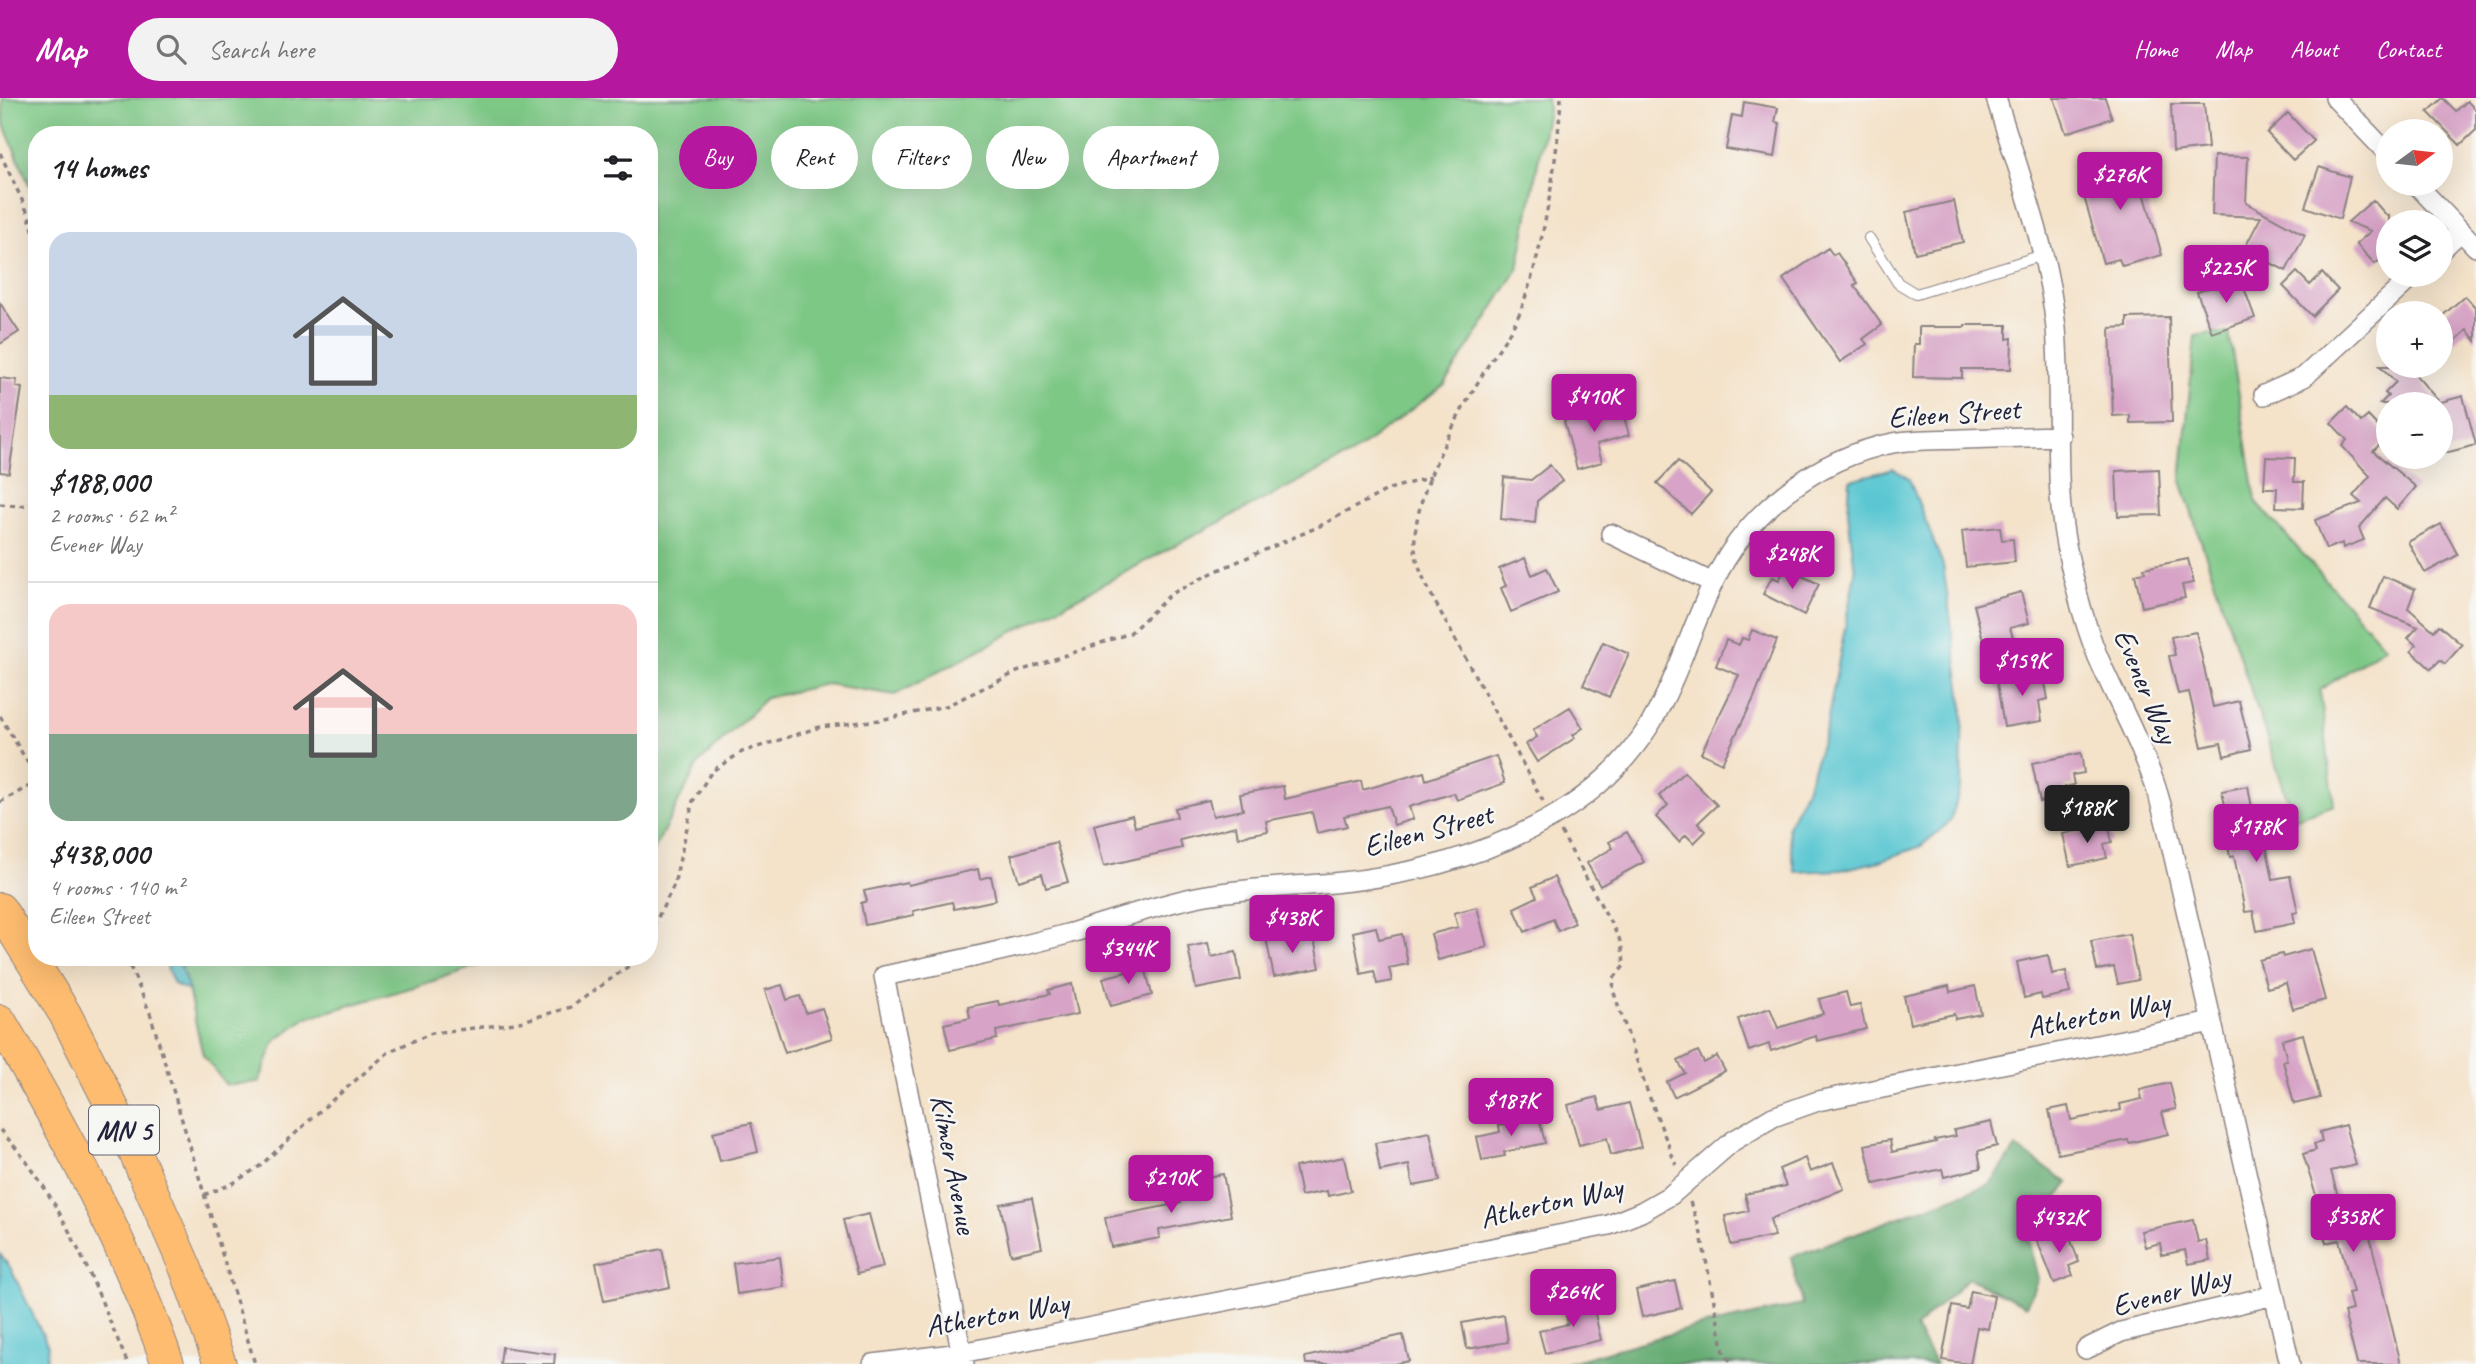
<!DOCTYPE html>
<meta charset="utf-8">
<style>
:root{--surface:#fff;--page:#f2f2f2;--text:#202124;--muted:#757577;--line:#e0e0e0;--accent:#b5179e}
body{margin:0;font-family:Caveat,sans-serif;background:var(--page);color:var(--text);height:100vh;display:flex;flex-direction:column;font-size:26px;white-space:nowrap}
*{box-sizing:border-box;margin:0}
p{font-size:23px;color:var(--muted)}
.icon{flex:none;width:38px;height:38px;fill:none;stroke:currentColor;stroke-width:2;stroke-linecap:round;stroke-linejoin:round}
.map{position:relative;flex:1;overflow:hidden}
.details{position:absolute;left:28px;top:28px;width:630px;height:840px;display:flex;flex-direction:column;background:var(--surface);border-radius:28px;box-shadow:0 7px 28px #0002}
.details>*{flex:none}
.guide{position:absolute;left:679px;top:28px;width:665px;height:63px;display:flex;gap:14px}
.needle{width:46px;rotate:75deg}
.fabs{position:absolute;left:2376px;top:21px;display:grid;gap:14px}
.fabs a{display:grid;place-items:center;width:77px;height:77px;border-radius:50%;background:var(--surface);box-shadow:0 7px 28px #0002;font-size:35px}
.price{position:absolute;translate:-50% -60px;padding:0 16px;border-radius:7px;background:var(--accent);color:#fff;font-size:23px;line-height:46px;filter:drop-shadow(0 2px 4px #0008)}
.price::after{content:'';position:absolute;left:50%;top:42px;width:21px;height:16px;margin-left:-10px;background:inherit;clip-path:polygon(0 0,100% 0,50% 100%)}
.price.active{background:#222;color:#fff}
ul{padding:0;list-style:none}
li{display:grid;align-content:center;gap:14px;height:371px;padding:0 21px}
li+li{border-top:2px solid var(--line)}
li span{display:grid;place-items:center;height:217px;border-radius:21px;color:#555}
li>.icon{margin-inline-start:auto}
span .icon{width:126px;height:126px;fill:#fffc;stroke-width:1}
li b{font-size:30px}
h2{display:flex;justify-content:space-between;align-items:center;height:84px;padding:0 21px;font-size:30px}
.tag{padding:0 24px;border-radius:32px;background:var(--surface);box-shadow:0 7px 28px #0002;font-size:24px;line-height:63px}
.tag.active{background:var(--accent);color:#fff}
header{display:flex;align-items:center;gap:42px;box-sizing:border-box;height:98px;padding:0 35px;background:var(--accent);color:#fff}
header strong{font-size:33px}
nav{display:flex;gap:38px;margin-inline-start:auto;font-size:24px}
.search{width:490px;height:63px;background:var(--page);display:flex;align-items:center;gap:18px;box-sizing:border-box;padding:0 24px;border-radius:38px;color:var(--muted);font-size:26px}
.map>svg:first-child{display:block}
.green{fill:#7ec886;stroke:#507560;stroke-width:2}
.forest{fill:#66ac73;stroke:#446757;stroke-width:2}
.water{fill:#5bc7d2;stroke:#3e7486;stroke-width:2}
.building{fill:#d7a3c6}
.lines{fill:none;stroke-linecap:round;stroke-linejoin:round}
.service-casing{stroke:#8b8282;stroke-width:12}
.minor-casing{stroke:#8b8282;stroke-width:22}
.primary-casing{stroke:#8b8282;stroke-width:34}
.path{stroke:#8b8282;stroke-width:3.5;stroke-dasharray:5 5;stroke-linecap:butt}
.service{stroke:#fff;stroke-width:10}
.minor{stroke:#fff;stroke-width:19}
.primary{stroke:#fdbc70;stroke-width:32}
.labels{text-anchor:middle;stroke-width:5;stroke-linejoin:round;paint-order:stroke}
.shield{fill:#f6f6f2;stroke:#626272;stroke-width:2}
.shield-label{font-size:28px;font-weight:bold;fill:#22223b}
.street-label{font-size:30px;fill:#22223b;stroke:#f6f6f2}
</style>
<header>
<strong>Map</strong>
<div class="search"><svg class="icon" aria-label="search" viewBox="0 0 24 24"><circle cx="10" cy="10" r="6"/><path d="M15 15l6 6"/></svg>Search here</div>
<nav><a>Home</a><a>Map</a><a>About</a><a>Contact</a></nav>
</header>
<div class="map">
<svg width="2476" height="1266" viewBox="0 0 2476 1266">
<rect width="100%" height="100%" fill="#f6f6f2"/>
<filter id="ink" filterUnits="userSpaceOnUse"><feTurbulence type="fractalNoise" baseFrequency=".0143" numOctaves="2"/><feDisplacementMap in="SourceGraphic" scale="14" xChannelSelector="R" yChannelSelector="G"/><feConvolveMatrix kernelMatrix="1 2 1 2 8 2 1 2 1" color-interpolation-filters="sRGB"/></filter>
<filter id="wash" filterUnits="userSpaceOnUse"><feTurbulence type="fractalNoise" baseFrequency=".00686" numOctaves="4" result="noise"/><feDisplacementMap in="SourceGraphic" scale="28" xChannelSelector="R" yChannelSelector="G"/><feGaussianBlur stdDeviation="1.57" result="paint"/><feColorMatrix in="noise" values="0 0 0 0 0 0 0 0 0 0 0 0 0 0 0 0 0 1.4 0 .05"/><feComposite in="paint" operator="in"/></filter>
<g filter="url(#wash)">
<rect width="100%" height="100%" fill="#f4e2c9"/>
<path class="green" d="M 2,0 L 1547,0 L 1548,11 L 1518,171 L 1445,286 L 1352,356 L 1193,438 L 895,597 L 826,586 L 766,600 L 698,666 L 649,761 L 649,37 L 37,37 L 37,105 L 4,27 Z
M 2212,235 L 2229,235 L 2256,403 L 2385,549 L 2320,592 L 2334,707 L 2294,721 L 2181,383 L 2195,238 Z
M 177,859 L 503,859 L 424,886 L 306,920 L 275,943 L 259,984 L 226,987 L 203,957 L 187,887 Z"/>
<path class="forest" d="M 2016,1050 L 2069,1085 L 2027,1137 L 2038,1181 L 2026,1208 L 1968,1180 L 1915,1230 L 1936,1266 L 1563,1266 L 1692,1230 L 1802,1207 L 1791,1159 L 1990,1086 Z"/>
<path class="water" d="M 1893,371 L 1909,381 L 1943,467 L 1963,609 L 1961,688 L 1950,724 L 1921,748 L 1880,763 L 1841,772 L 1795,774 L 1788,729 L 1808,687 L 1826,631 L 1855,475 L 1848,414 L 1850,382 Z
M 174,859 L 177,859 L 189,893 L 174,886 L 167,870 Z
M 0,1156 L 10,1169 L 48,1248 L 46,1266 L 0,1266 Z"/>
<g id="blocks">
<path class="building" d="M 2054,0 L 2105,0 L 2112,20 L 2066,35 Z
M 2443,0 L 2456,13 L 2467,3 L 2476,12 L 2476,32 L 2460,47 L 2428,14 Z
M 1744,4 L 1778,10 L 1775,24 L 1780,25 L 1775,59 L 1726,51 L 1732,17 L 1742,19 Z
M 2171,6 L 2204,6 L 2208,50 L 2173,54 Z
M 2288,15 L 2314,43 L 2293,62 L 2267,35 Z
M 2133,56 L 2162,157 L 2122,168 L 2119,161 L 2103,165 L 2079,81 L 2095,76 L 2093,67 Z
M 2214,58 L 2248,59 L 2246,105 L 2305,137 L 2286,173 L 2244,151 L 2261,119 L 2212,117 Z
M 2319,69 L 2350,79 L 2340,121 L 2305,109 Z
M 2373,102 L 2387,118 L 2389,117 L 2389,154 L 2375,166 L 2356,146 L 2371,133 L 2348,124 Z
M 1954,103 L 1963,144 L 1915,155 L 1906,114 Z
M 1828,150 L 1833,157 L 1837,155 L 1858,185 L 1854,187 L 1882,227 L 1863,241 L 1867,246 L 1840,264 L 1783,181 Z
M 2297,174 L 2310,187 L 2322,175 L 2338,192 L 2312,218 L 2283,188 Z
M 2240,179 L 2255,220 L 2212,235 L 2197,194 Z
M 2465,198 L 2476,210 L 2476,243 L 2467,232 L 2452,246 L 2441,234 L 2441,219 Z
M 0,205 L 19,234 L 0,246 Z
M 2169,219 L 2172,324 L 2130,325 L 2130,317 L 2113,318 L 2110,230 L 2127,229 L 2127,220 Z
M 1965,227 L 2007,227 L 2007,241 L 2012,240 L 2011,271 L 1962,271 L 1962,280 L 1913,279 L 1914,246 L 1919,246 L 1919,229 L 1965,229 Z
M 2380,268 L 2408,268 L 2441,306 L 2380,306 L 2388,298 L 2385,295 L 2396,284 Z
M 0,280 L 17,282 L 16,289 L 22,290 L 9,375 L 0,374 Z
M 2463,298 L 2476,347 L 2441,356 L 2441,304 Z
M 1621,308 L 1629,337 L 1597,346 L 1602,364 L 1577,371 L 1564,323 Z
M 2347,309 L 2361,324 L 2368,318 L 2388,339 L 2373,353 L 2416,389 L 2397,411 L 2385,400 L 2359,430 L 2364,442 L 2343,450 L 2342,445 L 2326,451 L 2315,422 L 2361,405 L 2353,398 L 2370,378 L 2342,348 L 2347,342 L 2331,325 Z
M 2266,359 L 2295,360 L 2294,384 L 2304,384 L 2303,410 L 2276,409 L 2277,390 L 2264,390 Z
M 1678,363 L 1711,394 L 1691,416 L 1657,385 Z
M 1550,367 L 1562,383 L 1537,403 L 1535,425 L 1501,421 L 1504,379 L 1531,382 Z
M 2159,371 L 2161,417 L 2118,418 L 2116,373 Z
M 2441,426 L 2458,457 L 2425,475 L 2408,444 Z
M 2000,429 L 2002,442 L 2013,441 L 2015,464 L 1966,469 L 1962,433 Z
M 1525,460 L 1532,477 L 1547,470 L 1558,494 L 1511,514 L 1501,490 L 1506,488 L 1499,471 Z
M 2188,461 L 2194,485 L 2182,487 L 2185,500 L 2142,509 L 2135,476 L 2145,474 L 2144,470 Z
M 1785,470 L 1819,486 L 1804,517 L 1763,496 L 1772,479 L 1779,482 Z
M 2383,478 L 2415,491 L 2408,510 L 2434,533 L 2439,527 L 2462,547 L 2445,566 L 2440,562 L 2431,571 L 2411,553 L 2416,547 L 2408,540 L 2418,529 L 2370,510 Z
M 2021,494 L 2029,525 L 2010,530 L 2015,546 L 1986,553 L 1974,507 Z
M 1752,532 L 1777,542 L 1753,602 L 1722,665 L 1701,655 L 1739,577 L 1716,568 L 1726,542 L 1739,547 L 1742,540 L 1748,542 Z
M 2196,534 L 2213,609 L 2239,603 L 2251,651 L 2224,658 L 2221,645 L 2202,649 L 2189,594 L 2178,596 L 2169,558 L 2175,557 L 2171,539 Z
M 1603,544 L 1629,556 L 1609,599 L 1583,587 Z
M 2043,573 L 2048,601 L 2039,603 L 2042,623 L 2004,629 L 1996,580 Z
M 1570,609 L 1583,630 L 1573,637 L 1575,640 L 1537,664 L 1526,646 L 1537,639 L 1533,632 Z
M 2081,655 L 2084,675 L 2072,677 L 2074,687 L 2065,689 L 2067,698 L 2040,704 L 2032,665 Z
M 1496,658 L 1505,685 L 1457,702 L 1454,695 L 1409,709 L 1413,721 L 1394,727 L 1388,708 L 1344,718 L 1347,728 L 1317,735 L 1312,714 L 1266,723 L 1268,733 L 1238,739 L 1236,728 L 1180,742 L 1182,750 L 1104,768 L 1094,727 L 1132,717 L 1135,729 L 1177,719 L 1175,710 L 1209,702 L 1213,718 L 1243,712 L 1240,696 L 1283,688 L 1285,701 L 1361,683 L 1363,692 L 1424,674 L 1426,682 Z
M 1684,674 L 1717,707 L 1698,725 L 1706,733 L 1694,745 L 1686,737 L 1679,744 L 1656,719 L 1668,707 L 1659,698 Z
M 2248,688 L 2252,710 L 2258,709 L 2273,781 L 2290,778 L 2298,814 L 2293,815 L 2295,825 L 2257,833 L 2253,813 L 2245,814 L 2234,758 L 2230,759 L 2223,718 L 2227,717 L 2222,693 Z
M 2108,726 L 2112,744 L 2104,746 L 2107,760 L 2070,768 L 2063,736 Z
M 1627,734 L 1644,764 L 1600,788 L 1587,765 L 1613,750 L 1609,744 Z
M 1056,744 L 1068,784 L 1046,790 L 1042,776 L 1019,783 L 1011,757 Z
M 978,771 L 980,781 L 991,778 L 996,802 L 954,811 L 952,804 L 913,813 L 914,817 L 865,827 L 861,805 L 867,803 L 864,793 L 907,784 L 908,787 Z
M 1554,779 L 1575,825 L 1558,833 L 1553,821 L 1525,834 L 1514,810 L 1537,799 L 1532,789 Z
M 1477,809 L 1487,849 L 1438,862 L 1431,836 L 1458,829 L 1454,815 Z
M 1376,829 L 1379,841 L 1402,836 L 1408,866 L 1389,870 L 1392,883 L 1377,886 L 1374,873 L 1361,876 L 1353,834 Z
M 1290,835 L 1292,846 L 1314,841 L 1320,870 L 1274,879 L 1266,840 Z
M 2129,836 L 2138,882 L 2118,886 L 2114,869 L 2097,872 L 2091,843 Z
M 1208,845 L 1211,859 L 1236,854 L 1241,882 L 1196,891 L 1188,849 Z
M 2311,851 L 2325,902 L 2293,911 L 2286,885 L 2267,890 L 2259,862 L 2282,856 L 2283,859 Z
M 2048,857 L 2052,876 L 2066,873 L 2070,895 L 2042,901 L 2041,896 L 2024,900 L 2017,864 Z
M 1145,869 L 1152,897 L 1111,908 L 1103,880 Z
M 1072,886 L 1078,916 L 996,933 L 997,941 L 950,952 L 944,926 L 970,920 L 968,909 L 998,903 L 999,907 L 1050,896 L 1048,892 Z
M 782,887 L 787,902 L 800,898 L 806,915 L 822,910 L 832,940 L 785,955 L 765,892 Z
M 1949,888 L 1950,894 L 1975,888 L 1981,916 L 1955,921 L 1954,916 L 1910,926 L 1904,898 Z
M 1846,894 L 1850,909 L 1860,907 L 1866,931 L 1817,943 L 1816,938 L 1771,953 L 1769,946 L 1749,953 L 1738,921 L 1770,910 L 1778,930 L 1823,916 L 1819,901 Z
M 2303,936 L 2320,1000 L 2294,1006 L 2283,963 L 2287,962 L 2282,942 Z
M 1698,953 L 1704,965 L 1717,958 L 1725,973 L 1674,999 L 1667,984 L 1685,975 L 1678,963 Z
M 2170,985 L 2176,1011 L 2162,1014 L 2168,1036 L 2129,1045 L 2128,1042 L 2058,1056 L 2049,1012 L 2068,1008 L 2071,1022 L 2121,1012 L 2120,1006 L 2142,1001 L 2140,992 Z
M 1597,999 L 1601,1012 L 1629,1005 L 1641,1049 L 1611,1057 L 1607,1040 L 1579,1047 L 1568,1007 Z
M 1539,1019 L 1545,1045 L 1504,1054 L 1505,1058 L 1482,1062 L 1477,1039 L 1500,1034 L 1499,1027 Z
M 1991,1024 L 1997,1048 L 1978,1053 L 1981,1070 L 1944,1079 L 1942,1071 L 1874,1086 L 1865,1047 L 1890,1042 L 1892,1054 L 1936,1044 L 1935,1042 L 1956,1038 L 1954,1032 Z
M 751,1025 L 758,1054 L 720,1063 L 713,1034 Z
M 2345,1027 L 2356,1067 L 2331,1073 L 2345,1124 L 2365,1119 L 2401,1266 L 2357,1266 L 2344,1214 L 2352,1212 L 2348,1195 L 2353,1194 L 2339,1142 L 2326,1145 L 2320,1121 L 2322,1117 L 2303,1056 L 2316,1052 L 2314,1046 L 2322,1044 L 2320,1034 Z
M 1430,1034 L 1440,1083 L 1413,1088 L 1409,1067 L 1380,1073 L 1375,1045 Z
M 1344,1059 L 1351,1093 L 1328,1098 L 1327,1093 L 1301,1098 L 1295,1069 Z
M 1805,1060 L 1810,1074 L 1833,1065 L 1844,1091 L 1770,1121 L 1774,1138 L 1731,1147 L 1725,1118 L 1749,1113 L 1745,1096 L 1786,1088 L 1779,1071 Z
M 1223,1076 L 1231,1118 L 1159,1132 L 1160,1140 L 1111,1149 L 1105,1120 L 1181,1105 L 1180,1099 L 1206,1094 L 1203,1080 Z
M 1032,1100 L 1042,1150 L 1011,1157 L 1000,1106 Z
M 869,1116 L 883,1169 L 857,1176 L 843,1122 Z
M 2193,1122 L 2198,1144 L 2206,1142 L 2210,1162 L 2188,1166 L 2185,1152 L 2162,1157 L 2160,1145 L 2145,1149 L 2141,1133 Z
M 2066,1130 L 2079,1164 L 2069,1168 L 2073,1178 L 2054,1185 L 2037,1142 Z
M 662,1151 L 670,1189 L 604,1203 L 596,1165 Z
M 780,1159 L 784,1189 L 737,1196 L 733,1165 Z
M 1675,1183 L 1681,1210 L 1642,1219 L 1636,1192 Z
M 1971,1193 L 1994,1198 L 1988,1231 L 1977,1229 L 1970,1266 L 1942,1262 L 1952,1208 L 1967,1211 Z
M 1592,1203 L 1601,1242 L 1545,1255 L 1539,1233 L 1568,1226 L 1564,1210 Z
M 1504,1217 L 1508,1244 L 1467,1251 L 1462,1225 Z
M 1403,1237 L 1409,1263 L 1395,1266 L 1306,1266 L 1305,1259 Z
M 502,1249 L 555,1256 L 554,1266 L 500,1266 Z"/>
</g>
</g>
<g filter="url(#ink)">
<use href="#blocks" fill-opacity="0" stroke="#8b8282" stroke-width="2"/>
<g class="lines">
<g class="service-casing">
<path id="service" d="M 1869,140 L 1898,185 L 1916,196 L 2043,157"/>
</g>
<g class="minor-casing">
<path id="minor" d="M 1996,0 C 2019,75 2048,151 2056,230 C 2062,300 2053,380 2066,447 C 2074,485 2083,523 2098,559 C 2116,601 2139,641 2154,684 C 2161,704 2166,725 2171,746 L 2290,1266
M 2335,0 L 2389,57
M 2416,86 L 2476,149
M 2441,152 L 2461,133
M 2264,297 L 2304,279 L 2414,177
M 1611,436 L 1713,485
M 2086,1251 L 2121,1234 L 2274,1197
M 873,1266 L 961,1255 L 1609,1127 L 1641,1114 L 1671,1097 L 1733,1043 L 1773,1019 L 1818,1003 L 2212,924
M 964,1266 L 884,878 C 945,865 1007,853 1067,836 C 1112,823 1155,807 1201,798 C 1244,790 1289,789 1333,785 C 1409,778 1484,758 1551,720 C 1591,697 1626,665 1651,625 C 1677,581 1691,531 1713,485 C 1746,415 1816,360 1893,345 C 1915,341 1940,342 1962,341 C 1995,340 2027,339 2060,338"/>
</g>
<g class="primary-casing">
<path id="primary" d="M 0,811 L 65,916 L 133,1050 L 186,1171 L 220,1266
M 0,923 C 64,1033 126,1145 168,1266"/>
</g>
<path class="path" d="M 0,55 L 28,115 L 37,144
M 0,406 C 13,407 27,411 37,401
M 0,618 L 37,680
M 1543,703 L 1435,504 C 1426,486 1417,470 1415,450 C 1411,398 1461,312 1487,269 C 1499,249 1514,231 1522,209 C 1544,149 1557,64 1561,0
M 0,704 L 37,684
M 1561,734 L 1619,840 L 1623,855 L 1624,868 L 1614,880 L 1613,892 L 1646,990 L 1676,1067
M 649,837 L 674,787 L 693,703 L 712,673 L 742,654 L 820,629 L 880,622 L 946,608 L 1017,574 L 1130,535 L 1171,496 L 1216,473 L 1318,429 L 1389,391 L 1431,379
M 126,859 L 150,915 L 255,1266
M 0,1032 C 62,1098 93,1184 128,1266
M 204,1097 L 232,1086 L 260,1068 L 323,1010 L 390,953 L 432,935 L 516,925 L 571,909 L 636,863 L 638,859
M 1690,1104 L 1700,1131 L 1724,1255 L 1733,1266"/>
<use href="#service" class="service"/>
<use href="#minor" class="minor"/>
<use href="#primary" class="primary"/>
</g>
</g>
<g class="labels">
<rect class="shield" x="89" y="1007.5" width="70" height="49" rx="5"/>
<g class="shield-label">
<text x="124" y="1042">MN 5</text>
</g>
<g class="street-label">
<text transform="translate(1954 315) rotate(-4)" y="10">Eileen Street</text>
<text transform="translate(2146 588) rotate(67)" y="10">Evener Way</text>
<text transform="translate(1428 732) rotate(-15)" y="10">Eileen Street</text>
<text transform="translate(2098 916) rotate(-11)" y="10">Atherton Way</text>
<text transform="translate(954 1066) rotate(79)" y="10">Kilmer Avenue</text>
<text transform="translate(1551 1104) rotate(-13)" y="10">Atherton Way</text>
<text transform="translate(2171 1193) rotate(-15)" y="10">Evener Way</text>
<text transform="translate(997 1216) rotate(-10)" y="10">Atherton Way</text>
</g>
</g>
</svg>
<div class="fabs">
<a><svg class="needle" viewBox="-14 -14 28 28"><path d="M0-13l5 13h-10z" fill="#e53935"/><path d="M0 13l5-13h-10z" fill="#757577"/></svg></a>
<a><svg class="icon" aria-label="layers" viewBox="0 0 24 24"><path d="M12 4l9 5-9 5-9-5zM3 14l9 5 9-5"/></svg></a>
<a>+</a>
<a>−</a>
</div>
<b class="price" style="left:2120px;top:114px">$276K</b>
<b class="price" style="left:2226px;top:207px">$225K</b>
<b class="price" style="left:1594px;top:336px">$410K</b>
<b class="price" style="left:1792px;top:493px">$248K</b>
<b class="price" style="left:2022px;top:600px">$159K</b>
<b class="price active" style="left:2087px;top:747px">$188K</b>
<b class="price" style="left:2256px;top:766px">$178K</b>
<b class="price" style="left:1292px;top:857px">$438K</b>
<b class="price" style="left:1128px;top:888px">$344K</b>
<b class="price" style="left:1511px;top:1040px">$187K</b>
<b class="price" style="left:1171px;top:1117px">$210K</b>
<b class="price" style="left:2353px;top:1156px">$358K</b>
<b class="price" style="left:2059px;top:1157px">$432K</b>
<b class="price" style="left:1573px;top:1231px">$264K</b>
<div class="guide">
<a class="tag active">Buy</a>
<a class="tag">Rent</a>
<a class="tag">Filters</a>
<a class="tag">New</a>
<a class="tag">Apartment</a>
</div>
<section class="details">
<h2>14 homes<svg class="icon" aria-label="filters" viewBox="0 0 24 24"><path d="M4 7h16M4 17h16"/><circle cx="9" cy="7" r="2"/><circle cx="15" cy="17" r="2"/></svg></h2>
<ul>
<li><span style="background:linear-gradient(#c9d6e8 75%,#8fb573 0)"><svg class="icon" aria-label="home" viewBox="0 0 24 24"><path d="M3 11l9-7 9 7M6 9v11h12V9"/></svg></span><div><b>$188,000</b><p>2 rooms · 62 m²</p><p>Evener Way</p></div></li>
<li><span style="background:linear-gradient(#f6c9c9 60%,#7fa58c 0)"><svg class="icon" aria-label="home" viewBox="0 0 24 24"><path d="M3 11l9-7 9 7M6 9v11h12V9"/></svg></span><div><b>$438,000</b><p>4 rooms · 140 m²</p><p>Eileen Street</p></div></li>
</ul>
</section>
</div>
